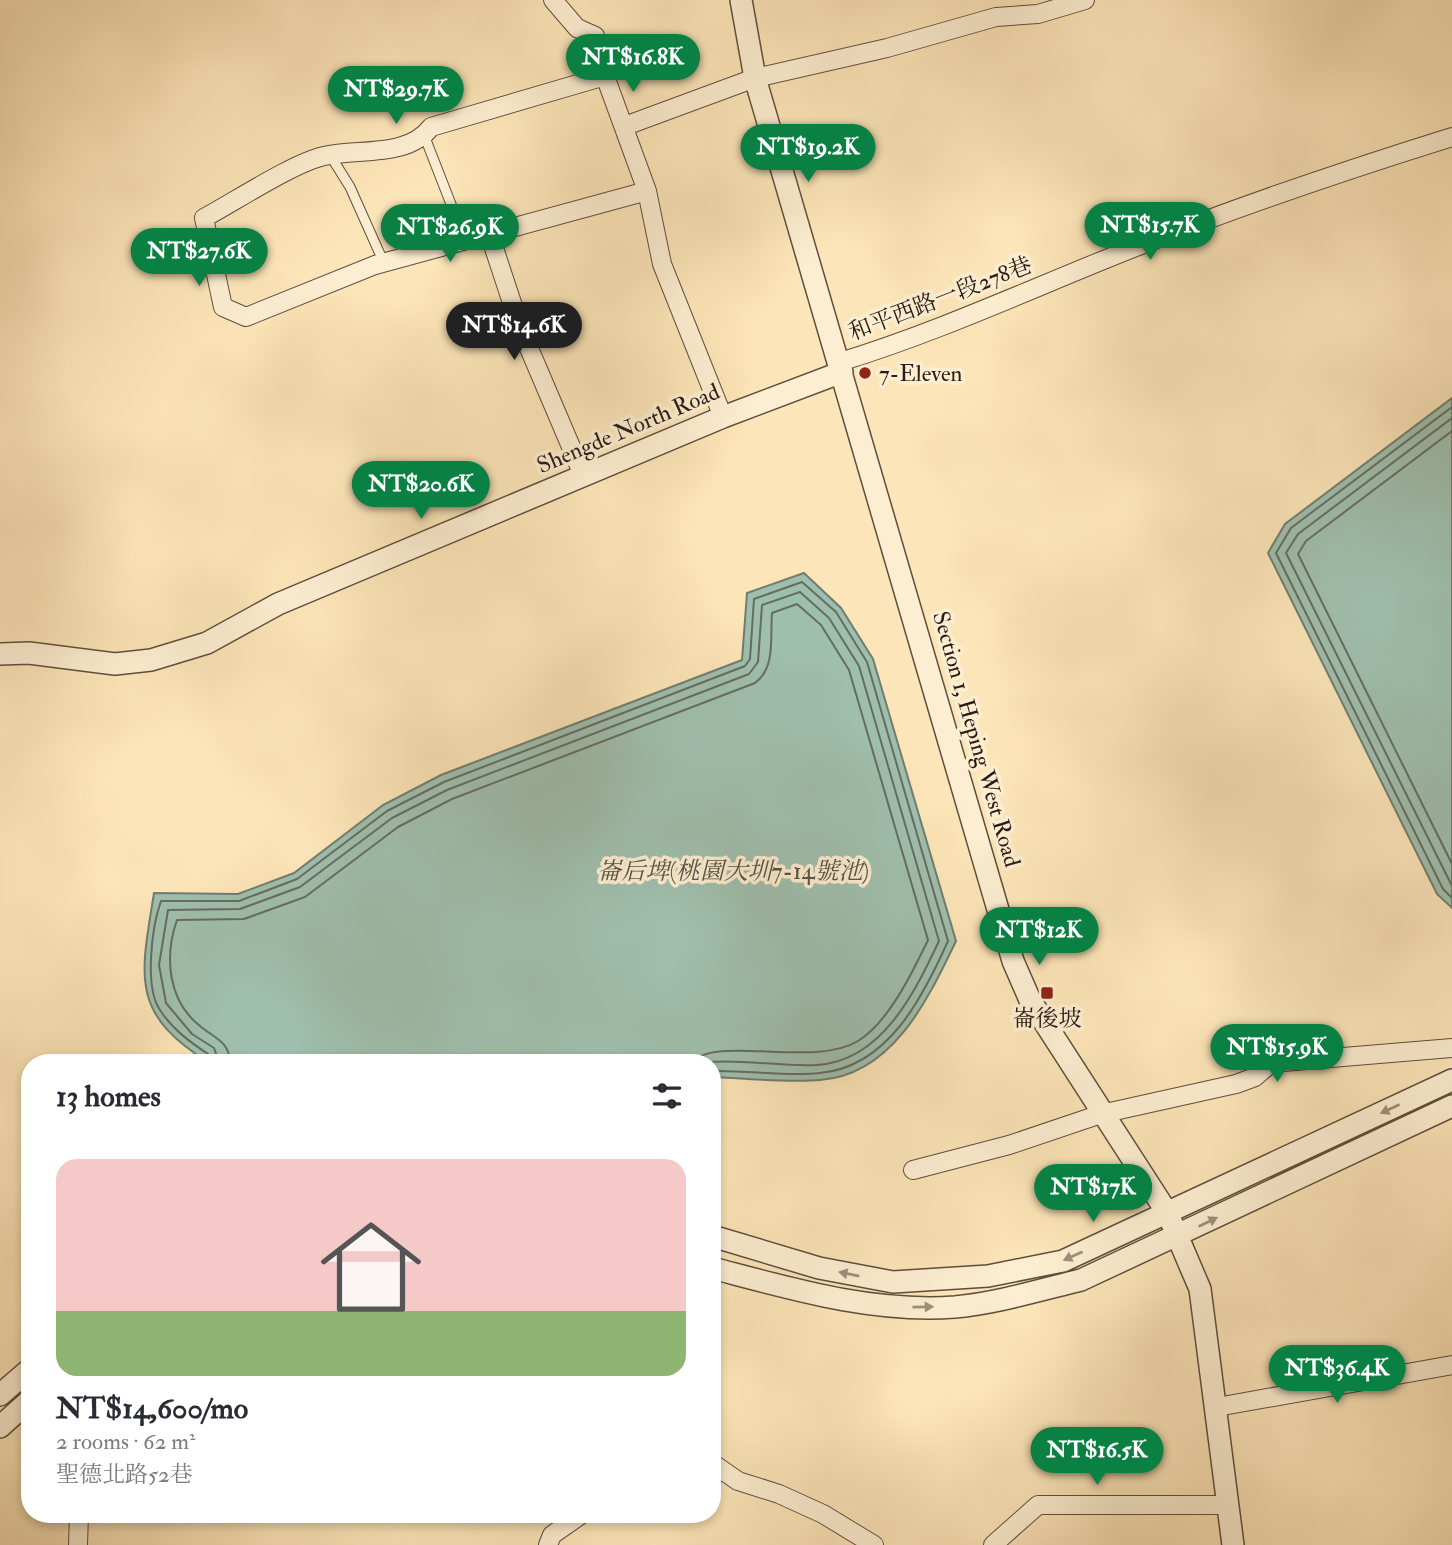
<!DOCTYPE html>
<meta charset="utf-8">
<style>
:root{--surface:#fff;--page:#f2f2f3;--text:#2b2b33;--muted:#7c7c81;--line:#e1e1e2;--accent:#0b8043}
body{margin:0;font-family:"IM FELL Double Pica","Noto Serif TC",serif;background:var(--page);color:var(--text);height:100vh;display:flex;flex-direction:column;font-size:26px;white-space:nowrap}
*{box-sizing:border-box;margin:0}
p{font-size:23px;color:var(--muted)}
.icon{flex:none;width:38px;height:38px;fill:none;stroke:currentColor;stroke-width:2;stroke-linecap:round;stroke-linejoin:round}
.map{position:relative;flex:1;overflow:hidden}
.sheet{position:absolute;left:21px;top:1054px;width:700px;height:469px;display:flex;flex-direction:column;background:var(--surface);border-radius:28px;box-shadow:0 4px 10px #0003}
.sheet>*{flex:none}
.price{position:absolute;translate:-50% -60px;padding:0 16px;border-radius:24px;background:var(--accent);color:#fff;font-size:23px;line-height:46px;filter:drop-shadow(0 2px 4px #0008)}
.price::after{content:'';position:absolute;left:50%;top:42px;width:21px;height:16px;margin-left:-10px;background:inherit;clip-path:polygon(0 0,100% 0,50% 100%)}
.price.active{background:#222;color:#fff}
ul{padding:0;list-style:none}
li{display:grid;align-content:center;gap:14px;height:371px;padding:0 35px}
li+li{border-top:2px solid var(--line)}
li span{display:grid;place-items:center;height:217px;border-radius:21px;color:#555}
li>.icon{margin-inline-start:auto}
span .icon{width:126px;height:126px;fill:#fffc;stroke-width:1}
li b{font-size:30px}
h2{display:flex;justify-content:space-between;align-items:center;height:84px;padding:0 35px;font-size:30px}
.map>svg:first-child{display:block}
.water{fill:#9fbfae;stroke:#707d71;stroke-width:2}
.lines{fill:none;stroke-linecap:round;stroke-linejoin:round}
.shore{stroke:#646d62;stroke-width:2}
.service-casing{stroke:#5e4e3e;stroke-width:11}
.minor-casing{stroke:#5e4e3e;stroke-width:20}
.tertiary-casing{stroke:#5e4e3e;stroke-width:24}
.service{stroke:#fdeed1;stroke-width:9}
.minor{stroke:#fdeed1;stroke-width:18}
.tertiary{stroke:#fdeed1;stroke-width:21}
.oneway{fill:#9e8f7c}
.poi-dot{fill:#8f2418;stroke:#fdeed1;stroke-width:2.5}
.labels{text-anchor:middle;stroke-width:7;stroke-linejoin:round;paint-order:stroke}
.street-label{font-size:23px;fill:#2a1b15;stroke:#fdeed1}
.poi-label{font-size:23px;fill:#2a1b15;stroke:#fdeed1;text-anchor:start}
.water-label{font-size:24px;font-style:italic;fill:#53544b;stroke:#fdeed1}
</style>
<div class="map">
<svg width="1452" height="1545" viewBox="0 0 1452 1545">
<rect width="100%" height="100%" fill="#fce5b8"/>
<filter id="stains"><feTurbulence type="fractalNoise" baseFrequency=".00286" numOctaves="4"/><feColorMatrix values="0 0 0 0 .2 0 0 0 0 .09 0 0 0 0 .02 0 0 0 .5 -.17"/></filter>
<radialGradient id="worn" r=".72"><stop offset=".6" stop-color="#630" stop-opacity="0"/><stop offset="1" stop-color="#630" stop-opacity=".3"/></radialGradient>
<path class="water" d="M 1452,398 L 1452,908 L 1437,894 L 1268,553 L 1285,524 Z
M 804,573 L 841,608 L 873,659 L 956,941 C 928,999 893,1075 820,1080 C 785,1083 748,1078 712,1077 L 712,1062 L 208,1062 C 129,1013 141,975 154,893 L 238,894 L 294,873 L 383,805 L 441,775 L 742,660 L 747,593 Z"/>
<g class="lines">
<path class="shore" d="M 1452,407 L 1291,528 L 1276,553 L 1443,889 L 1452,898
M 1452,418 L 1298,534 L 1286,553 L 1452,886
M 1452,431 L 1306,541 L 1298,554 L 1452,864
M 210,1062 L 208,1054 C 190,1042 172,1029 160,1010 C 144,987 152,926 161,901 L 239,901 L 297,879 L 387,811 L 444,782 L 745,666 L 750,659 L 754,599 L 802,582 L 836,612 L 867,662 L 948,941 C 923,997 888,1067 820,1073 C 785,1077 748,1070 712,1071
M 219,1062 L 214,1048 L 192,1034 L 166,1003 L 159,965 L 168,910 L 240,909 L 300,887 L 392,818 L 447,790 L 749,674 L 758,662 L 762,605 L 800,592 L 829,618 L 859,666 L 939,941 C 915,992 882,1061 817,1065 C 782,1067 745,1059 710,1062
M 230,1062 C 229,1041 214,1038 200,1026 C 168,1001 164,957 177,920 L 244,919 L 305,897 L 398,827 L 452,799 L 755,683 C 776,668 770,636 772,613 L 797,604 L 821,625 L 849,670 L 928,940 C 913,971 889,1022 858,1041 C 814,1068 717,1035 692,1062"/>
<g class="service-casing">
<path id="service" d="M 424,135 L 465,240
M 330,155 L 350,187 L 384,263"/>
</g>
<g class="minor-casing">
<path id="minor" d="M 553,0 L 577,28 L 595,36 L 605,76 L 647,191 L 662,264 L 723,417
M 605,76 L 431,127 C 408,158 358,148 324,156 C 293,163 234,202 204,218 L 223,307 L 246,317 L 375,265 L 647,191
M 625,126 L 755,78 L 887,48 L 996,17 L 1038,14 L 1085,0
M 489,233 L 520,327 L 583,475
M 840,362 C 941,331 1037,286 1136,247 C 1240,206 1346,170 1452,137
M 913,1170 L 1009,1145 L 1101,1114 L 1236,1084 L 1255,1077 L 1271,1063 L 1452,1048
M 1217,1407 L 1452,1365
M 712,1463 L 738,1481 L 779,1494 L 823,1514 L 874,1545
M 78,1545 L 79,1514
M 548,1545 L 552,1535 L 582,1514
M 993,1545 L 1038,1505 L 1228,1505"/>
</g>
<g class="tertiary-casing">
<path id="tertiary" d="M 741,0 L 755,78 L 1013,961 L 1030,1000 L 1168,1214 L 1200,1289 L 1233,1545
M 0,654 L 29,653 L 115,664 L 151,660 L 207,643 L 278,604 L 723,417 L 842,372
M 712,1236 L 819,1268 L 893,1282 L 988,1276 L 1063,1261 L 1452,1080
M 712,1268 C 792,1289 872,1313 955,1307 C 997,1303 1040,1290 1081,1280 L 1452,1106
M 0,1395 L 30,1369
M 0,1427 L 30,1400"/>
</g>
<use href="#service" class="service"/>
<use href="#minor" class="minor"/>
<use href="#tertiary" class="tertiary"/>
</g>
<defs><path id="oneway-solid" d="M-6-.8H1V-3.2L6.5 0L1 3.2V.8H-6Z" transform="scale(1.75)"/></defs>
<g class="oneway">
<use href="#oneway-solid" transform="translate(1390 1109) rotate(155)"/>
<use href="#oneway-solid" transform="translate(1208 1222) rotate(-26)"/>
<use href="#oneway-solid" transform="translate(1073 1256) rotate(156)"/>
<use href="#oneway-solid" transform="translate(849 1274) rotate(-169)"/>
<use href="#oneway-solid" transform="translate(923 1307) rotate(-1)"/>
</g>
<g class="poi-dot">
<circle cx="865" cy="373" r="7"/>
<rect x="1040" y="986" width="14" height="14" rx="3.5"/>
</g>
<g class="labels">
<g class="street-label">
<text transform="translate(940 298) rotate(-21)" y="8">和平西路一段278巷</text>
<text transform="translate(628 428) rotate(-23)" y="8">Shengde North Road</text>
<text transform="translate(977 739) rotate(74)" y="8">Section 1, Heping West Road</text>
</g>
<g class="poi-label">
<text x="879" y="381">7-Eleven</text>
<text x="1047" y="1026" text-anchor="middle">崙後坡</text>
</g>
<g class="water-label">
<text x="733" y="879">崙后埤(桃園大圳7-14號池)</text>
</g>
</g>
<rect width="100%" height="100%" filter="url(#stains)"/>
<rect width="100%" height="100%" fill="url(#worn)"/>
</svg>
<b class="price" style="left:633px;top:94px">NT$16.8K</b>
<b class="price" style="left:396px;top:126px">NT$29.7K</b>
<b class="price" style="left:808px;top:184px">NT$19.2K</b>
<b class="price" style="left:1150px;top:262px">NT$15.7K</b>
<b class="price" style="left:450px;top:264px">NT$26.9K</b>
<b class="price" style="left:199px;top:288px">NT$27.6K</b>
<b class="price active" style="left:514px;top:362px">NT$14.6K</b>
<b class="price" style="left:421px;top:521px">NT$20.6K</b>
<b class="price" style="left:1039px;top:967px">NT$12K</b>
<b class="price" style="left:1277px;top:1084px">NT$15.9K</b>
<b class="price" style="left:1093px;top:1224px">NT$17K</b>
<b class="price" style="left:1337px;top:1405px">NT$36.4K</b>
<b class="price" style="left:1097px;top:1487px">NT$16.5K</b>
<section class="sheet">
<h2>13 homes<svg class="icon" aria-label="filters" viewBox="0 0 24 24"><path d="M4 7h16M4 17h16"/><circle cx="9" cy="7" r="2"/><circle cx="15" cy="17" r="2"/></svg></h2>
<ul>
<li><span style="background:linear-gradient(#f6c9c9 70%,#8fb573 0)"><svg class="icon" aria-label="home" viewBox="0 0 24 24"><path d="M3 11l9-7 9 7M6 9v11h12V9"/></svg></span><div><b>NT$14,600/mo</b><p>2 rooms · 62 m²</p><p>聖德北路52巷</p></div></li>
</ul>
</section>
</div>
